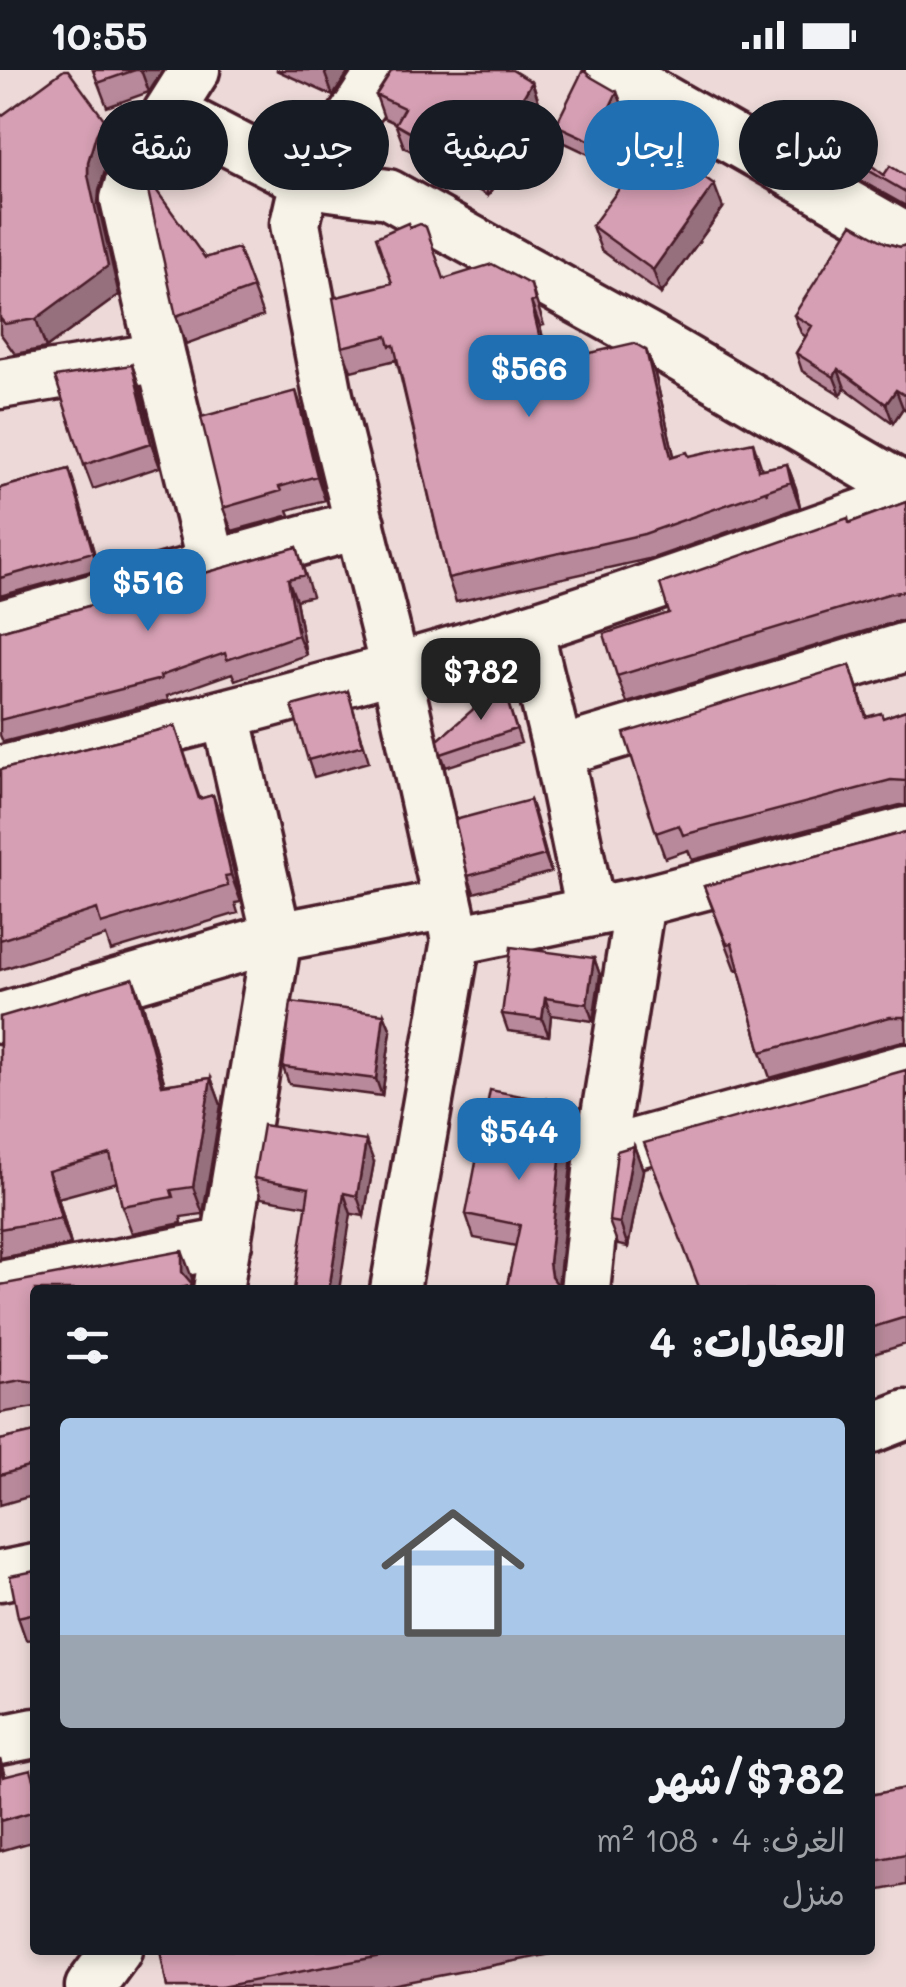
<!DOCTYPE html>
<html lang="ar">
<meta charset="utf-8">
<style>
:root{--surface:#171b24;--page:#20242c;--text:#f1f3f6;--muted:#9ea1a6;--line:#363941;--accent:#1f6fb2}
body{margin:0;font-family:Mali,"Playpen Sans Arabic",sans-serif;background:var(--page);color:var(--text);direction:rtl;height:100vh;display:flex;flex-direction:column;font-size:38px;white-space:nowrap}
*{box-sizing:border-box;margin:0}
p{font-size:32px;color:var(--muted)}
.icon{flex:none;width:55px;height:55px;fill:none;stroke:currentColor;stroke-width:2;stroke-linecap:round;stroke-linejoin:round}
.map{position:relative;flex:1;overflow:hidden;direction:ltr}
.side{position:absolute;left:30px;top:1215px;width:845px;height:670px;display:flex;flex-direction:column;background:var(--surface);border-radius:10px;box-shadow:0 5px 15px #0003;direction:rtl}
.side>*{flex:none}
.banner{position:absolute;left:30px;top:30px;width:848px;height:90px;direction:rtl;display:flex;gap:20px}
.price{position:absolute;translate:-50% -85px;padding:0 22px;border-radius:20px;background:var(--accent);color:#fff;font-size:32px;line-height:65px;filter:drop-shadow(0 2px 5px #0008)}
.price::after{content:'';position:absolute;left:50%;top:60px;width:30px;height:22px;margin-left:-15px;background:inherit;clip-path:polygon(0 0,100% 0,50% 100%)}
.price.selected{background:#222;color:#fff}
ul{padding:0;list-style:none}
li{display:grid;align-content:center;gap:20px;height:530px;padding:0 30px}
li+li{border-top:2px solid var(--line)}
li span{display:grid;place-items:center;height:310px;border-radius:10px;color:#555}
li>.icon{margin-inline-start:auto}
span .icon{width:180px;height:180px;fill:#fffc;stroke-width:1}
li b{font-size:42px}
h2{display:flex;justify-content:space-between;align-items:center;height:120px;padding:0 30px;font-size:42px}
.pill{padding:0 35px;border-radius:45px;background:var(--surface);box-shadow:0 5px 15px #0003;font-size:35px;line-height:90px}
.pill.selected{background:var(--accent);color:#fff}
.status{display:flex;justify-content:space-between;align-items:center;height:70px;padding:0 50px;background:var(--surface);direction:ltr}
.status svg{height:28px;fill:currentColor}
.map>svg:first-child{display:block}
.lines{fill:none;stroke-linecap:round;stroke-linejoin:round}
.minor-casing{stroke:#4a1f2b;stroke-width:55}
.minor{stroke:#f7f3e8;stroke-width:48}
.wall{fill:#b8899a;stroke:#4a1f2b;stroke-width:2.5}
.shaded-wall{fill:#966f7d;stroke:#4a1f2b;stroke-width:2.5}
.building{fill:#d69fb3;stroke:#4a1f2b;stroke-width:2.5}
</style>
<div class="status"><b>10:55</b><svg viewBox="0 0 49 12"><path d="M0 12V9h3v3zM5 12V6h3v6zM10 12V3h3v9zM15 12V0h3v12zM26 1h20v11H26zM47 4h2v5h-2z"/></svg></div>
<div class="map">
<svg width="906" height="1917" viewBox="0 0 906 1917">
<rect width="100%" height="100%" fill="#eddad8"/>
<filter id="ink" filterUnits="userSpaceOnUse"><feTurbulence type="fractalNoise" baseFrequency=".01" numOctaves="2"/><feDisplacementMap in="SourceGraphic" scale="20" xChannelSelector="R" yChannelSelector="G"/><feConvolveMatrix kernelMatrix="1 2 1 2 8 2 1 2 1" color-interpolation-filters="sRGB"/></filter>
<g filter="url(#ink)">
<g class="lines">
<g class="minor-casing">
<path id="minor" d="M 195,0 L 169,41 L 309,113 L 383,0
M 611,0 L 906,168
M 161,287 L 125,129 L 133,102 L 169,41
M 0,314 L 161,287 L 212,495
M 0,555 L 360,454
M 528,558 L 558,682 L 591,842
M 558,682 L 906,577
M 0,701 C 176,657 353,613 526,559 C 654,519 779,472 906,429
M 456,870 L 640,832 L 906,762
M 0,948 L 277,867 L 448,834
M 600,1083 L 906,999
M 0,1216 L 227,1173
M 218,1220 L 277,867 L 226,644
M 395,1220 L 456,870 L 403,631 L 328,326 L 295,154 L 300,132 L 309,113 L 388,124 L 648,268 L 906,419
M 585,1220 L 600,1083 L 640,832
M 870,1359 L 906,1345
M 0,1506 L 35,1499
M 0,1670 L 35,1663
M 90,1917 L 117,1880"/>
</g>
<use href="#minor" class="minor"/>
</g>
<path class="wall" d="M 93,0 L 163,0 L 149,22 L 107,37 Z
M 276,0 L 350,0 L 333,26 Z
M 591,7 L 624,39 L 599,89 L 563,72 L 556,55 Z
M 532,12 L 540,35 L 488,126 L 404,77 L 395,53 L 384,48 L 376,25 Z
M 0,47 L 104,49 L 115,78 L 107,94 L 99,121 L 98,134 L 119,225 L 46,278 L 15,284 L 0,263 Z
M 804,63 L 884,105 L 906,106 L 906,136 L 810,82 Z
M 723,138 L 661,224 L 601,180 L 592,156 Z
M 410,158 L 444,209 L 531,215 L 544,255 L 540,256 L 549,293 L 646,280 L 655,304 L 674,386 L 689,386 L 762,399 L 787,394 L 796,418 L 800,437 L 653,488 L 456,532 L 448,508 L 399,300 L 396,290 L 351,301 L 342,277 L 392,213 Z
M 886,173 L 900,177 L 906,175 L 906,340 L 903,338 L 893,353 L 845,318 L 841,325 L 802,301 L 796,283 L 806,267 L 801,263 L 794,245 Z
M 238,178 L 263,246 L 186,274 L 176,246 L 205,188 Z
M 132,295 L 140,318 L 160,397 L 93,419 L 84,395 Z
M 304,345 L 325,430 L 288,440 L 290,445 L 232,461 L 223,438 Z
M 69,399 L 99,499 L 0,526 L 0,418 Z
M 906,432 L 906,550 L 898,551 L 627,633 L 617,606 L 669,543 L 849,453 Z
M 297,477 L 312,526 L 296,530 L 306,585 L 235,610 L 232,603 L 167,626 L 168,630 L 3,672 L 0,665 L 0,561 Z
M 850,595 L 867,647 L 883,648 L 906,640 L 906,736 L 900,735 L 692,790 L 688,780 L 665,788 L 656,763 Z
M 502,614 L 521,673 L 446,697 L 441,684 Z
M 348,621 L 369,692 L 314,707 L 308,690 Z
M 175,656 L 200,729 L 213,725 L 222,752 L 241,832 L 235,833 L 238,843 L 111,881 L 106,866 L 0,900 L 0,700 Z
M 530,730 L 551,802 L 474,823 L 468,806 Z
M 906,762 L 906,972 L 899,972 L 770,1008 L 761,982 L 739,899 L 736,900 L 704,816 Z
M 594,888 L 600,905 L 593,951 L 551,945 L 549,966 L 508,961 L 502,944 Z
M 143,935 L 165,1015 L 211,1008 L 221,1035 L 203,1144 L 181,1147 L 182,1153 L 132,1163 L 122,1136 L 117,1112 L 58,1128 L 71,1175 L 0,1188 L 0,947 Z
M 384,944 L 391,961 L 382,1026 L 289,1014 L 283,997 Z
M 906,1000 L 906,1274 L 870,1285 L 870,1220 Z
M 556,1054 L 555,1060 L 563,1062 L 572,1086 L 506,1220 L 516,1176 L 474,1168 L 466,1144 Z
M 634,1076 L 643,1100 L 628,1177 L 618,1175 L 609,1151 Z
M 374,1092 L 364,1146 L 261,1128 L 254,1108 Z
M 192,1208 L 192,1215 L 194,1220 L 35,1220 L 35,1337 L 0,1343 L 0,1215 Z
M 35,1362 L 35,1425 L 0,1435 L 0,1370 Z
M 35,1501 L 35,1569 L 26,1570 L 18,1547 L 32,1502 Z
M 0,1689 L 5,1706 L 35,1711 L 35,1771 L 0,1781 Z
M 906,1718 L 906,1815 L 870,1822 L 870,1725 Z
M 160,1880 L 572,1880 L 381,1917 L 167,1917 Z"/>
<path class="shaded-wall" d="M 141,0 L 163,0 L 149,22 Z
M 328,0 L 350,0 L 333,26 L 325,4 Z
M 532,12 L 540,35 L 488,126 L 480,102 Z
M 617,22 L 624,39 L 599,89 L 593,72 Z
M 104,49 L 115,78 L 107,94 L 99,121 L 98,134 L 119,225 L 46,278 L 36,249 L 88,105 L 88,92 L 96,65 Z
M 714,114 L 723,138 L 661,224 L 653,200 Z
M 531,232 L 540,256 L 555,317 L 546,293 Z
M 646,280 L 655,304 L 680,411 L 671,387 Z
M 132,295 L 140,318 L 160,397 L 151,373 Z
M 838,299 L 845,318 L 841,325 L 834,307 Z
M 896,320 L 903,338 L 893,353 L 886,334 Z
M 296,321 L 304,345 L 325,430 L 317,406 Z
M 753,372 L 761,396 L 767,424 L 758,400 Z
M 787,394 L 796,418 L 800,437 L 791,412 Z
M 69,399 L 75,416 L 99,499 L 93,482 Z
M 288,509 L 296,530 L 306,585 L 298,565 Z
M 213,725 L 222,752 L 241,832 L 231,805 Z
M 530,730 L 536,747 L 551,802 L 545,785 Z
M 594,888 L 600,905 L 593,951 L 587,934 Z
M 133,908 L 143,935 L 172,1042 L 162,1015 Z
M 545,928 L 551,945 L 549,966 L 542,949 Z
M 384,944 L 391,961 L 382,1026 L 376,1009 Z
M 211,1008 L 221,1035 L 203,1144 L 193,1117 Z
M 547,1031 L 556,1054 L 550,1082 L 542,1058 Z
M 563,1062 L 572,1086 L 558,1217 L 551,1206 L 549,1193 Z
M 366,1071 L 374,1092 L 364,1146 L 357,1126 Z
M 634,1076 L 643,1100 L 628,1177 L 620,1153 Z
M 48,1101 L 58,1128 L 71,1175 L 61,1148 Z
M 344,1123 L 351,1144 L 339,1220 L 329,1220 Z
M 182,1181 L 192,1208 L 192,1216 L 182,1202 Z"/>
<path class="building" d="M 64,0 L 68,0 L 104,49 L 96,65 L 88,92 L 88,105 L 108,196 L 36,249 L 5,254 L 0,248 L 0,47 Z
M 93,0 L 135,0 L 98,13 Z
M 392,0 L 512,0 L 532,12 L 480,102 L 395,54 L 404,38 L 376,25 Z
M 583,0 L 591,7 L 617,22 L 593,72 L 556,55 Z
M 813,51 L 884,105 L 890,96 L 906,106 L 906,122 L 804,63 Z
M 655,72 L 714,114 L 653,200 L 592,156 L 637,94 L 639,96 Z
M 144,103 L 205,188 L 238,178 L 253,218 L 176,246 Z
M 408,153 L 410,158 L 420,154 L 426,157 L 444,209 L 492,194 L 531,215 L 535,231 L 531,232 L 546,293 L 634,273 L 646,280 L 671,387 L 687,382 L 689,386 L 753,372 L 758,400 L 787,394 L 791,412 L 644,464 L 448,508 L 394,275 L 390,276 L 387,266 L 342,277 L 333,228 L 392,213 L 376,167 Z
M 852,154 L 886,173 L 900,177 L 906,175 L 906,326 L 896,320 L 886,334 L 838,299 L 834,307 L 796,283 L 812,256 L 794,245 Z
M 132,295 L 151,373 L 84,395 L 55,307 Z
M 296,321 L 317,406 L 279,417 L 281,421 L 223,438 L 201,347 Z
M 69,399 L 93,482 L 0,508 L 0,418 Z
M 906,432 L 906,521 L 888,524 L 617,606 L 604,564 L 669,543 L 660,514 L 848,448 L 849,453 Z
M 297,477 L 305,505 L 288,509 L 298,565 L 227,590 L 225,583 L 160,606 L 161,609 L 0,650 L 0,561 Z
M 850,595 L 866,647 L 881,643 L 883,648 L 906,640 L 906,711 L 891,710 L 683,765 L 679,755 L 656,763 L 624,663 Z
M 502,614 L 516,659 L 441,684 L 438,670 Z
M 348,621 L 363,675 L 308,690 L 292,636 Z
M 175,656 L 199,729 L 213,725 L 231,805 L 225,806 L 228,816 L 101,854 L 97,839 L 0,870 L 0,700 Z
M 530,730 L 545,785 L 468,806 L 455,750 Z
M 906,762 L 906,949 L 903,947 L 890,947 L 761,982 L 732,873 L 727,874 L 704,816 Z
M 511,877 L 594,888 L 587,934 L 545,928 L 542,949 L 502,944 Z
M 133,908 L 162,1015 L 211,1008 L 193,1117 L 171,1120 L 173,1127 L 122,1136 L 110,1084 L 48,1101 L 61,1148 L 0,1159 L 0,947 Z
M 291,932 L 384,944 L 376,1009 L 283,997 Z
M 906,1000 L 906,1247 L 870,1258 L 870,1220 L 700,1220 L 644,1073 Z
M 490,1020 L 547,1031 L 542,1058 L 563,1062 L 549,1193 L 551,1206 L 561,1219 L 564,1220 L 506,1220 L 520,1155 L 466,1144 Z
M 263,1055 L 366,1071 L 357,1126 L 344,1123 L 329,1220 L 294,1220 L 309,1118 L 254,1108 Z
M 634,1076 L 620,1153 L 609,1151 L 617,1081 Z
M 182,1181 L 182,1202 L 193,1215 L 173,1220 L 35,1220 L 35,1312 L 21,1310 L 0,1314 L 0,1215 Z
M 35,1362 L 35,1395 L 0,1405 L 0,1370 Z
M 35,1501 L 35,1543 L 18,1547 L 10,1506 Z
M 0,1695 L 3,1707 L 31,1700 L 35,1713 L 35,1741 L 0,1751 Z
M 906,1718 L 906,1784 L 870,1791 L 870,1725 Z
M 160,1880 L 412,1880 L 221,1917 L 167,1917 Z"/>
</g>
</svg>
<b class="price" style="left:529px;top:350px">$566</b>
<b class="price" style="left:148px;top:564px">$516</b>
<b class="price selected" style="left:481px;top:653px">$782</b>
<b class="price" style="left:519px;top:1113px">$544</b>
<div class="banner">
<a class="pill">شراء</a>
<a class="pill selected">إيجار</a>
<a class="pill">تصفية</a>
<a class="pill">جديد</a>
<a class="pill">شقة</a>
</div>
<section class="side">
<h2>العقارات: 4<svg class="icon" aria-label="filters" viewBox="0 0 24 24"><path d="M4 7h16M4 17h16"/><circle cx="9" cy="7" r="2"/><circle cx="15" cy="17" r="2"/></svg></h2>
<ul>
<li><span style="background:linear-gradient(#a9c7e8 70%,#9aa5b1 0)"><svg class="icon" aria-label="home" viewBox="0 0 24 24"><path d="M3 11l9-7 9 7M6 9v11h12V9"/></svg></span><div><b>$782/شهر</b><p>الغرف: 4 · 108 m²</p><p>منزل</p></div></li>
</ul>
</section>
</div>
